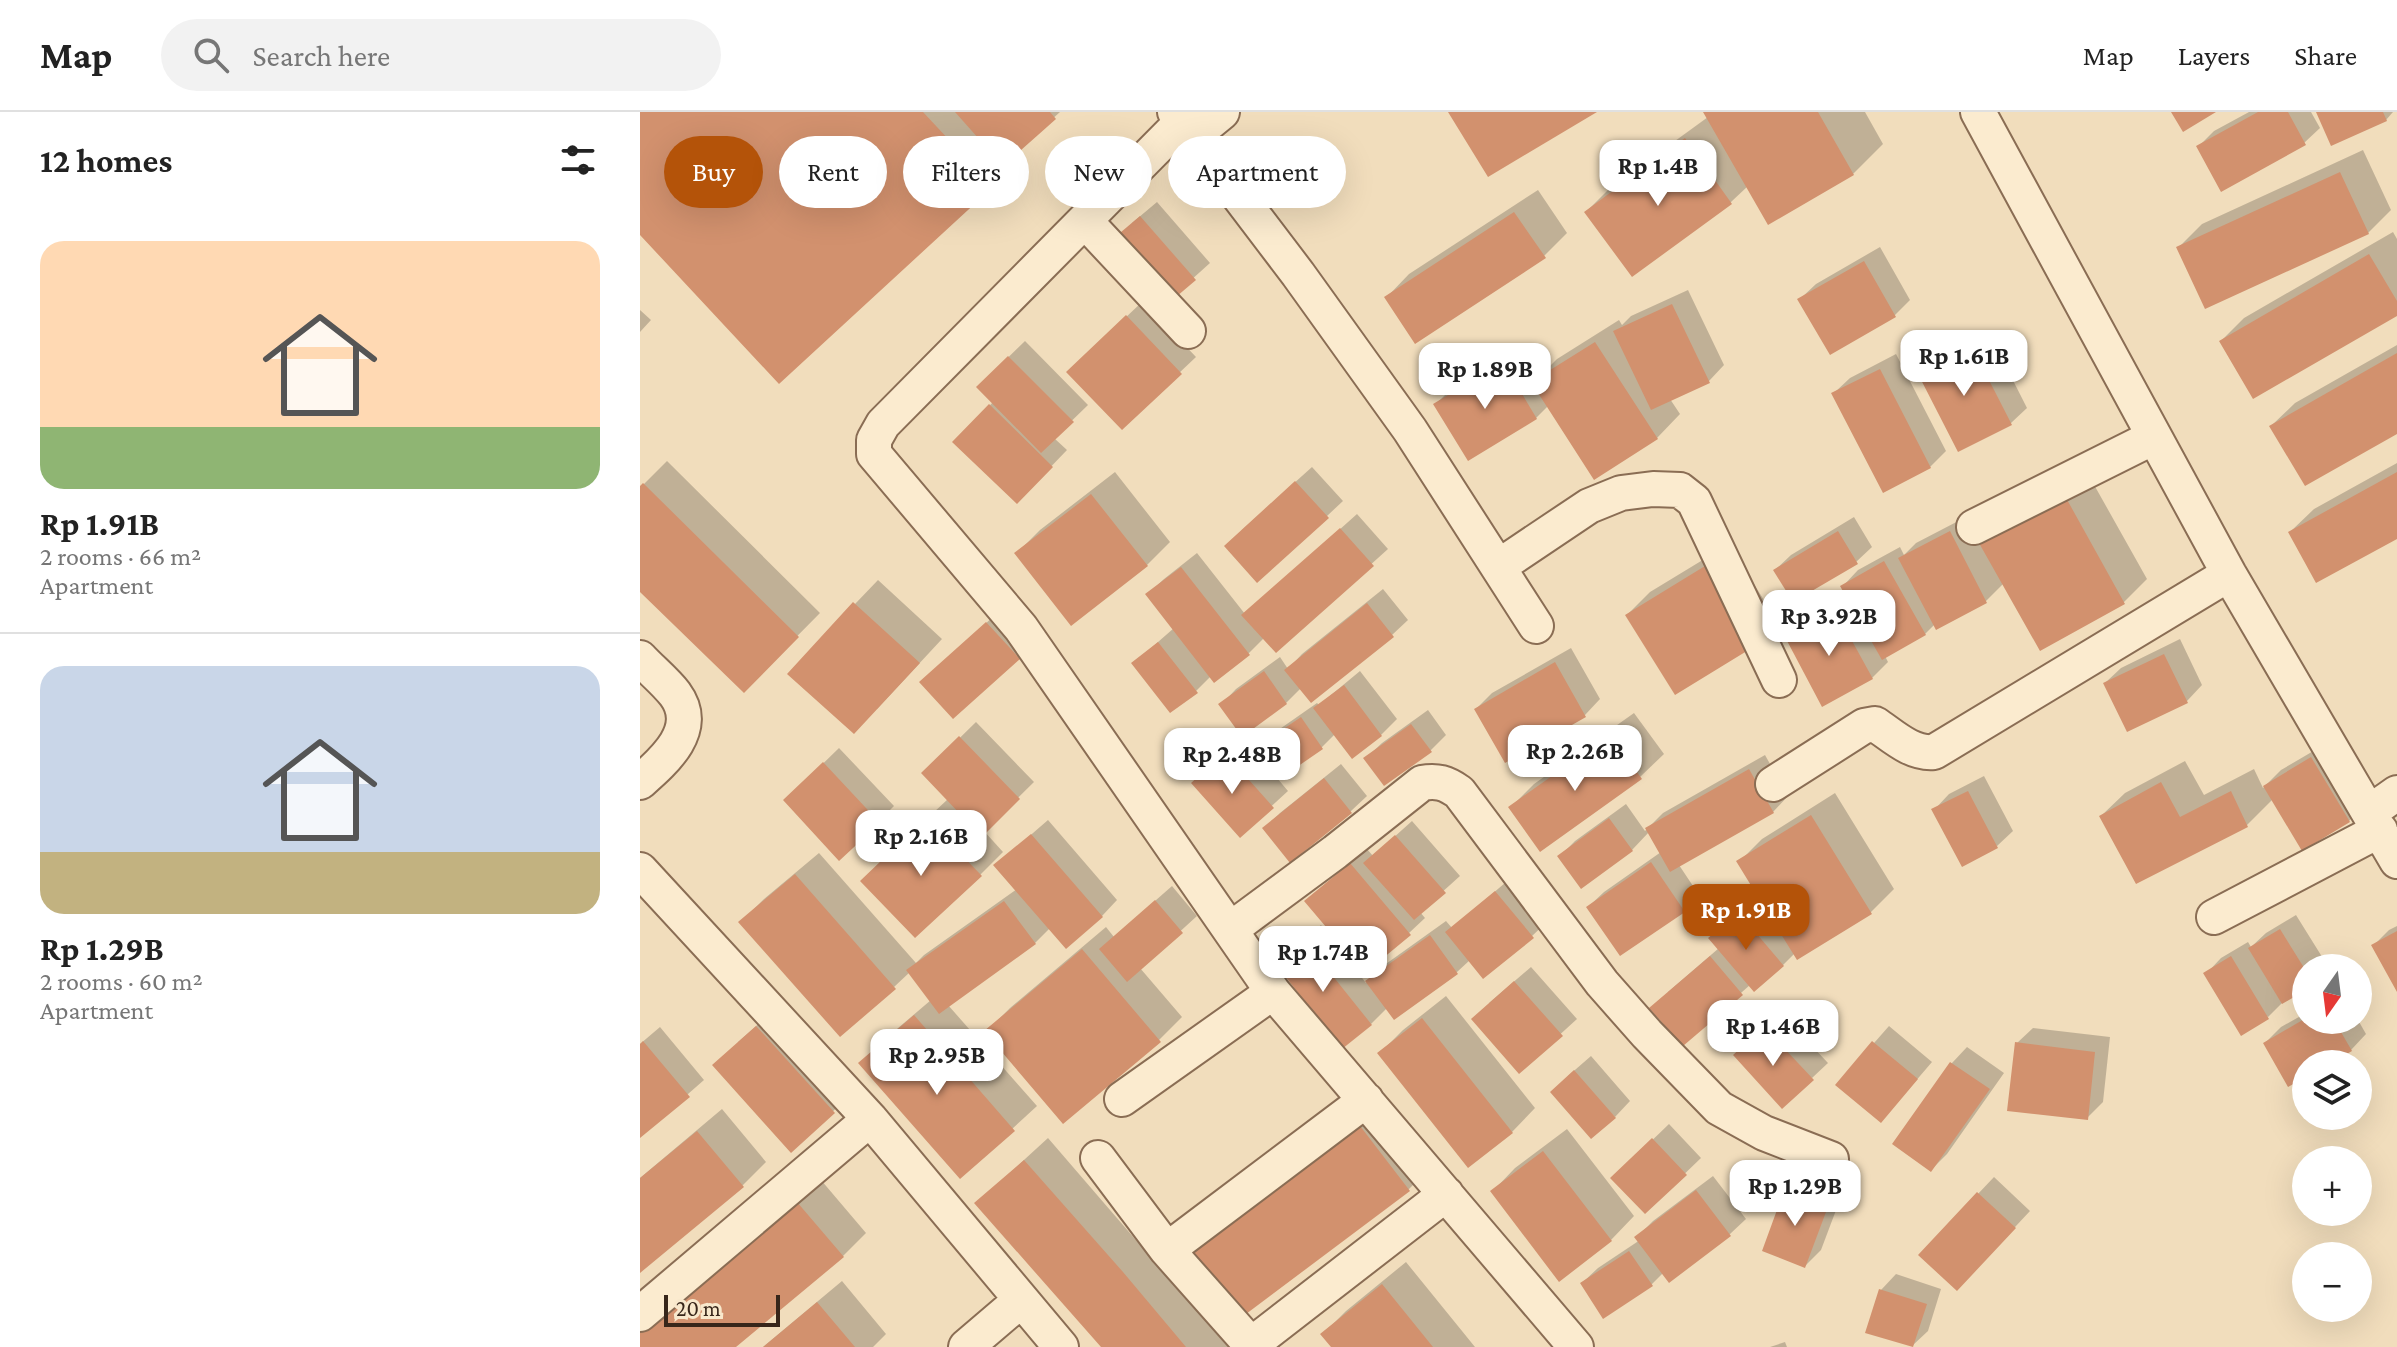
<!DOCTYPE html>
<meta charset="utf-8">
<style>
:root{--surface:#fff;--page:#f2f2f2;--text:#222;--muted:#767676;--line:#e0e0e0;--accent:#b45309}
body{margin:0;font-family:"Crimson Pro",serif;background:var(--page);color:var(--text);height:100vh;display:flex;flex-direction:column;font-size:30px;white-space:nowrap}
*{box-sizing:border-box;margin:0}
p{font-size:26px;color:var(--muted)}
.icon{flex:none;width:44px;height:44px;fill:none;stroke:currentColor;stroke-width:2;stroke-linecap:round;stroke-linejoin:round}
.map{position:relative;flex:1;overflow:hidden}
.details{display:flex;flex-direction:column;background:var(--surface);width:640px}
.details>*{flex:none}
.banner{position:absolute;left:24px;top:24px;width:760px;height:72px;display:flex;gap:16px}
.needle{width:52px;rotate:194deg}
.fabs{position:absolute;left:1652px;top:842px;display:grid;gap:16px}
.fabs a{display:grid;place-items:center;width:80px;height:80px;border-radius:50%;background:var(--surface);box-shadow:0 8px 32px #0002;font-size:40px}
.scale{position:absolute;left:24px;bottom:20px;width:116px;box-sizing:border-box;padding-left:8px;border:4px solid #37261a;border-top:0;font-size:22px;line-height:28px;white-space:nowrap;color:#37261a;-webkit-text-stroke:6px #f8e8cc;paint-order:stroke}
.price{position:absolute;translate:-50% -68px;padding:0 18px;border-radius:16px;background:#fff;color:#222;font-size:26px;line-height:52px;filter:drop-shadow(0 2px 4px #0008)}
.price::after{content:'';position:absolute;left:50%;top:48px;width:24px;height:18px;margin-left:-12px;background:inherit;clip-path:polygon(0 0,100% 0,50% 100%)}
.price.on{background:var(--accent);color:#fff}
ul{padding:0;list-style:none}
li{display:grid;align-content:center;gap:16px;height:424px;padding:0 40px}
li+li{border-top:2px solid var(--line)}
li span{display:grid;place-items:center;height:248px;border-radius:24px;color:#555}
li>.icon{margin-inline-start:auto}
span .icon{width:144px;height:144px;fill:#fffc;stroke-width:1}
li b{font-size:34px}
h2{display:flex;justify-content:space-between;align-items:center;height:96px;padding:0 40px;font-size:34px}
.chip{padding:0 28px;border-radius:36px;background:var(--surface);box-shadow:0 8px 32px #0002;font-size:28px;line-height:72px}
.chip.on{background:var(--accent);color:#fff}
header{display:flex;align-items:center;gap:48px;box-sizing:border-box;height:112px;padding:0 40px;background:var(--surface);border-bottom:2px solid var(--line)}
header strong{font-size:38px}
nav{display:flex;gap:44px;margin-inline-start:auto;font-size:28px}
.search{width:560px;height:72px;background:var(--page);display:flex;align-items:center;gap:20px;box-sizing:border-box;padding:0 28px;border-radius:44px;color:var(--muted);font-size:30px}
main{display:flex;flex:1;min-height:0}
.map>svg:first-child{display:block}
.shadow{fill:#0003}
.building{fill:#d2916e}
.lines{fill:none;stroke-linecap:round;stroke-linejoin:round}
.street-casing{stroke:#8a6d54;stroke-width:38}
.street{stroke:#fbebcf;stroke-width:34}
</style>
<header>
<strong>Map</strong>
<div class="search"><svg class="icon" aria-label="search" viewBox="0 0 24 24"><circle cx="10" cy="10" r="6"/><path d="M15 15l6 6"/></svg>Search here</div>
<nav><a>Map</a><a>Layers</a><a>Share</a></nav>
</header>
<main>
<section class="details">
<h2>12 homes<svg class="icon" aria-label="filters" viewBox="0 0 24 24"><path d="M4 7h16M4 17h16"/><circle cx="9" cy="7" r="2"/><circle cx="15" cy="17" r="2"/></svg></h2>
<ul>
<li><span style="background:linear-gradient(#ffd9b3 75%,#8fb573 0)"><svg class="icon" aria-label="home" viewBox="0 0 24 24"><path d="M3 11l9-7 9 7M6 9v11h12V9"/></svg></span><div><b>Rp 1.91B</b><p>2 rooms · 66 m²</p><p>Apartment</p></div></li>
<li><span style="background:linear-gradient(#c9d6e8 75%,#c2b280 0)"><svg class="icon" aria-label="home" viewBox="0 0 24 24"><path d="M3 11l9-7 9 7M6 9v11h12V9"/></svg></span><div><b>Rp 1.29B</b><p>2 rooms · 60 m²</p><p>Apartment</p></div></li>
</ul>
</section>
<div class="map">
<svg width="1757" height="1235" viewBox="0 0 1757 1235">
<rect width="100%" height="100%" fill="#f1ddbc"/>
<path class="shadow" d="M 0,0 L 420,0 L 377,39 L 382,44 L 352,74 L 0,120 Z
M 1065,0 L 1225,0 L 1243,32 L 1213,62 L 1108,74 L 1091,90 L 993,162 L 946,100 L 969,77 L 1068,5 Z
M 1609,0 L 1671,0 L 1680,16 L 1664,31 L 1558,35 L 1574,19 Z
M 1678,0 L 1753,0 L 1746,8 Z
M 1723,38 L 1751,98 L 1728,121 L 1539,135 L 1562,112 Z
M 898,78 L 927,121 L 904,144 L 746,186 L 769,162 Z
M 517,90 L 570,151 L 530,187 L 492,111 Z
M 1753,120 L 1757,127 L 1757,201 L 1581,229 L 1604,206 Z
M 1240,135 L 1270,188 L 1254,204 L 1160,187 L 1176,172 Z
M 1048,178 L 1084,253 L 1069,269 L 1030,287 L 1040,302 L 1017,326 L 909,293 L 896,306 L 795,293 L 811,277 L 880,236 L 898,266 L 917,247 L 979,208 L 982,213 L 991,204 Z
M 503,189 L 556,245 L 482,315 L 444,245 Z
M 0,198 L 11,208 L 0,220 Z
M 1348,219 L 1387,296 L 1371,311 L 1319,337 L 1280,260 L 1295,245 Z
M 385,229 L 448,293 L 414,326 L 427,338 L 377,390 L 315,330 L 353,290 L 338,275 Z
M 1757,233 L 1757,320 L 1631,314 L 1655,291 Z
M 1256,242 L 1306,339 L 1290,355 L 1194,281 L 1210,266 Z
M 27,349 L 180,501 L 104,578 L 0,477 L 0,376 Z
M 1757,351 L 1757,425 L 1650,420 L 1674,397 Z
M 672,355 L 703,389 L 687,404 L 602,418 Z
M 475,360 L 530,430 L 507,453 L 377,441 L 400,418 Z
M 1448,362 L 1507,467 L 1484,490 L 1401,537 L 1364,471 L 1346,489 L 1295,512 L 1285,522 L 1245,544 L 1248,550 L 1232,566 L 1147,526 L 1163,510 L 1209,485 L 1203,474 L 1218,458 L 1260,435 L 1264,443 L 1276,431 L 1326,405 L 1340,433 Z
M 717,402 L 748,437 L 636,538 L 624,526 L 608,542 L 571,564 L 556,579 L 494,551 L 534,516 L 508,482 L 524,467 L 557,441 L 605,502 Z
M 1214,405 L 1232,435 L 1216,450 L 1135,458 L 1151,443 Z
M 1089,432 L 1137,509 L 1114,532 L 987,503 L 1010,480 Z
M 238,468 L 302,527 L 237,597 L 215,492 Z
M 743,477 L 768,508 L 752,523 L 661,576 L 646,591 L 581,593 L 596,577 L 640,545 L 648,557 L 662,542 Z
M 363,496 L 394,530 L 378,546 L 298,554 Z
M 1540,527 L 1562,573 L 1547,589 L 1465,571 L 1481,556 Z
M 931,536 L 960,587 L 945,603 L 836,597 L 852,581 Z
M 720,559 L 757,607 L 741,623 L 712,644 L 695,622 L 682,635 L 637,666 L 648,679 L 600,723 L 569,656 L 602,627 L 632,661 L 634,659 L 618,637 L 634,621 L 677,591 L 679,593 Z
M 788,598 L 806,623 L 790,639 L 726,646 L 742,631 Z
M 994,601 L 1024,642 L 1000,665 L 871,695 L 894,672 Z
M 336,610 L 394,670 L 344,719 L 363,740 L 340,763 L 246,745 L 308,687 L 284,661 Z
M 1687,631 L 1725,693 L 1709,709 L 1633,687 L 1607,713 L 1497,769 L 1461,704 L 1485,681 L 1545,649 L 1564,683 L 1614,657 L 1623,676 L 1641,658 Z
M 199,636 L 254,694 L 238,710 L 161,673 Z
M 1125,643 L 1148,684 L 1133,700 L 1039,753 L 1059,783 L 1043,798 L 948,795 L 964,780 L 1021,740 L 1009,720 L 992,738 L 920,744 L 935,729 L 986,692 L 1005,719 L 1023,701 Z
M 701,652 L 727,684 L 711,699 L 650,748 L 625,716 L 640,701 Z
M 1344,664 L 1373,719 L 1357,734 L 1294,698 L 1309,682 Z
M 1195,681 L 1254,777 L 1231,800 L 1157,845 L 1155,841 L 1143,853 L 1110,873 L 1043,932 L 1028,880 L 1079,836 L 1071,826 L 1115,786 L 1126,799 L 1128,798 L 1099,750 L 1122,727 Z
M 408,708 L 477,788 L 462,804 L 410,816 L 395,831 L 308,893 L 397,994 L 320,1065 L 220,951 L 244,928 L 291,888 L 270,860 L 254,875 L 101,810 L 124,787 L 179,741 L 276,851 L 284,843 L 377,777 L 356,753 Z
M 772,709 L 820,764 L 780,800 L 785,806 L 769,821 L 667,789 L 727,737 L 733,744 Z
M 872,765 L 908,809 L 892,824 L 830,848 L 817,860 L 754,905 L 747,896 L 731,912 L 636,851 L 652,835 L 681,813 L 726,871 L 743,854 L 806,809 L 812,816 Z
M 532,774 L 557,804 L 500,856 L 542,905 L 519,928 L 347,919 L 370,896 L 466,815 L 474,825 Z
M 1656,803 L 1689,856 L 1666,856 L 1666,876 L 1643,890 L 1628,905 L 1566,862 L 1581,846 L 1608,830 L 1611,835 L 1626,821 Z
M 1757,814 L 1757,876 L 1733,834 L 1749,818 Z
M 891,855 L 937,907 L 880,959 L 849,891 Z
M 806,884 L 895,996 L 872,1020 L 828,1053 L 740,941 L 763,918 Z
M 141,892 L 217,977 L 151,1038 L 98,930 Z
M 1141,901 L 1188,951 L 1172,966 L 1111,928 Z
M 1666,901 L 1666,908 L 1718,908 L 1726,922 L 1711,938 L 1685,952 L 1666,952 L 1666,962 L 1625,931 L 1641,915 Z
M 1249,914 L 1292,950 L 1256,992 L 1198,972 Z
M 20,915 L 64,968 L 0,1024 L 0,932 Z
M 1393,916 L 1470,925 L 1463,990 L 1447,1006 L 1377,931 Z
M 1327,935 L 1364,961 L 1307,1042 L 1291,1058 L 1254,1032 L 1312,951 Z
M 951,944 L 990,989 L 975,1005 L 928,964 Z
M 741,988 L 791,1055 L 768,1078 L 552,1135 Z
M 82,997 L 126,1050 L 103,1073 L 0,1159 L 0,1066 Z
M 1029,1012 L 1061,1046 L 1005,1100 L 973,1066 Z
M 927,1017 L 994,1104 L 971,1128 L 852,1080 L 875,1056 Z
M 408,1026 L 588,1235 L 464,1235 L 337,1091 Z
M 1163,1062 L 1204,1077 L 1181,1138 L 1165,1154 L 1147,1077 Z
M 1073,1064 L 1106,1107 L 1090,1122 L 1029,1168 L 1024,1160 L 1011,1173 L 942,1171 L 958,1156 L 1000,1128 L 997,1125 L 1013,1109 Z
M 1354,1065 L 1390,1099 L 1333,1160 L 1281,1142 Z
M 181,1068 L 226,1121 L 203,1144 L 93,1235 L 0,1235 L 0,1218 Z
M 766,1150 L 835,1235 L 693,1235 L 683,1222 L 706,1199 Z
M 1256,1162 L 1301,1177 L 1288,1219 L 1272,1234 L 1241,1178 Z
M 202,1169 L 246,1222 L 233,1235 L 123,1235 Z
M 1145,1230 L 1147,1235 L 1130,1235 Z"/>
<path class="building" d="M 0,0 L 283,0 L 353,75 L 139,272 L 0,123 Z
M 315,0 L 410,0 L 416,7 L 363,54 Z
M 808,0 L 957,0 L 848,65 Z
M 1063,0 L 1178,0 L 1214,63 L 1128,113 Z
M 1531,0 L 1576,0 L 1543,20 Z
M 1618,0 L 1648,0 L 1666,33 L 1581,80 L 1556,34 Z
M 1676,0 L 1743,0 L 1747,9 L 1691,34 Z
M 1045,26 L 1092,92 L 992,165 L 944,100 Z
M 1700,60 L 1729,122 L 1565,197 L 1536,135 Z
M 874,100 L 906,146 L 775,232 L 744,185 Z
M 500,104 L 556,168 L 530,190 L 474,126 Z
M 1729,142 L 1757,189 L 1757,204 L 1613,287 L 1579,229 Z
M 1224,149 L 1256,205 L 1190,243 L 1157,187 Z
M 1032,192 L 1070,271 L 1011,298 L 973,219 Z
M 486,203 L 542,262 L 482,318 L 426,260 Z
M 955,230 L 1018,327 L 954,368 L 891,270 Z
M 1331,233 L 1372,313 L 1318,340 L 1277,260 Z
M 1757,241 L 1757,322 L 1665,374 L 1629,314 Z
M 368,244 L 434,310 L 401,341 L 336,275 Z
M 863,250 L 897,307 L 828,349 L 793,292 Z
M 1240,257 L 1291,356 L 1243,381 L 1191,281 Z
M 349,292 L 413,355 L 377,392 L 312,330 Z
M 1757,360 L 1757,427 L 1676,471 L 1648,420 Z
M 655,369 L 689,406 L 617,471 L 584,434 Z
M 3,371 L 159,525 L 104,581 L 0,480 L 0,374 Z
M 451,382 L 508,454 L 431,514 L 374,441 Z
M 1425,384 L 1485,492 L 1400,539 L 1339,431 Z
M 700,416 L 734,454 L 636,541 L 601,503 Z
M 1198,419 L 1218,452 L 1153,490 L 1133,458 Z
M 1310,419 L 1347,491 L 1296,518 L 1258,446 Z
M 1244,449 L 1286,523 L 1242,548 L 1200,474 Z
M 1065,454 L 1115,534 L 1035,583 L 985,503 Z
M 541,455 L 610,543 L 574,571 L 505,482 Z
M 213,490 L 280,551 L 214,622 L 147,562 Z
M 727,491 L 754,525 L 671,591 L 644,558 Z
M 1195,498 L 1233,567 L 1182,595 L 1145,525 Z
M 346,510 L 380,547 L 313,607 L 279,570 Z
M 518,530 L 558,581 L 530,601 L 491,551 Z
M 1524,542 L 1548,591 L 1487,620 L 1463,571 Z
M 915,550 L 946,605 L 865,651 L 834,597 Z
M 624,559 L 647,592 L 602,625 L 578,592 Z
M 704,573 L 742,624 L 712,647 L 673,596 Z
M 661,605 L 683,637 L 638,668 L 616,636 Z
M 771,612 L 792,640 L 744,674 L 723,646 Z
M 970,623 L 1002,667 L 900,740 L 868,695 Z
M 319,624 L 380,687 L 342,725 L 281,661 Z
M 585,641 L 634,696 L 600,726 L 551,671 Z
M 1671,645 L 1710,710 L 1662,739 L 1623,674 Z
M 183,650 L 240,711 L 199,749 L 143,688 Z
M 1109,657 L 1134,701 L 1030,760 L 1005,716 Z
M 684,666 L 712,701 L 650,751 L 622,716 Z
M 1521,670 L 1540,705 L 1591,679 L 1608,715 L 1496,772 L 1459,704 Z
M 1328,679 L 1358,736 L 1322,755 L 1291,697 Z
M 1171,703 L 1232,802 L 1157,848 L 1096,749 Z
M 286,706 L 342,764 L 275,826 L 220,769 Z
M 969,706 L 993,739 L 941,777 L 917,744 Z
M 391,722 L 463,805 L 426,837 L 353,753 Z
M 755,723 L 806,781 L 774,808 L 723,751 Z
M 1011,750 L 1045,800 L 980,844 L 946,795 Z
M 710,751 L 771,823 L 725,861 L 664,789 Z
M 155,762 L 256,877 L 200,925 L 98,810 Z
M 855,779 L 894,826 L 843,867 L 805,820 Z
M 515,788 L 543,821 L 487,870 L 459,837 Z
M 364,789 L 396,832 L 299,902 L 266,858 Z
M 1099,801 L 1144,854 L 1114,880 L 1068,826 Z
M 1640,817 L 1666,859 L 1666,878 L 1642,892 L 1608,836 Z
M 1757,819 L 1757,880 L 1731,833 Z
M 790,823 L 818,862 L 754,908 L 725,869 Z
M 664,828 L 732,913 L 702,937 L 634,850 Z
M 442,837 L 521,930 L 423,1012 L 344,919 Z
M 1070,844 L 1103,883 L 1043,934 L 1009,896 Z
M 1591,844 L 1629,907 L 1601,924 L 1563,861 Z
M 874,869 L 923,924 L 879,962 L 831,907 Z
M 274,903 L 375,1019 L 320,1067 L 218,951 Z
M 782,906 L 873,1021 L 828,1056 L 737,941 Z
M 1666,906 L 1694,908 L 1712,939 L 1689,952 L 1666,952 L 1666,965 L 1648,975 L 1623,931 Z
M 116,914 L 195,1001 L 151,1041 L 72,953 Z
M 1124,915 L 1174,968 L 1142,997 L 1093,943 Z
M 3,929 L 50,985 L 0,1026 L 0,932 Z
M 1232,929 L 1278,967 L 1241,1011 L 1195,973 Z
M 1375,930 L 1455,940 L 1448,1008 L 1367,999 Z
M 1310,950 L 1350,977 L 1291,1060 L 1252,1032 Z
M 934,958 L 976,1006 L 951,1027 L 910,980 Z
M 717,1010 L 770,1079 L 602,1205 L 549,1135 Z
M 57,1019 L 104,1075 L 0,1161 L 0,1066 Z
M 1012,1026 L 1047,1063 L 1005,1102 L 970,1066 Z
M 903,1039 L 972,1129 L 919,1170 L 850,1079 Z
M 384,1048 L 483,1160 L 546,1235 L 461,1235 L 334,1091 Z
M 1145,1076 L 1189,1092 L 1165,1156 L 1122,1139 Z
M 1056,1078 L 1091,1124 L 1029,1171 L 994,1125 Z
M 1337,1080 L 1376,1116 L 1317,1179 L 1278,1143 Z
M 157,1090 L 204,1145 L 96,1235 L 0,1235 L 0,1220 Z
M 989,1139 L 1013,1174 L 963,1207 L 940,1171 Z
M 742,1172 L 793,1235 L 691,1235 L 680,1222 Z
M 1239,1177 L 1287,1192 L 1273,1235 L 1225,1221 Z
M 177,1190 L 215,1235 L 123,1235 Z"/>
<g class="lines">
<g class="street-casing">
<path id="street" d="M 535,0 L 658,162 L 770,318 L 896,514
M 1338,0 L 1589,462 L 1757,749
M 543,9 L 243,312 L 234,328 L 234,342 L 381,516 L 633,880 L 936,1235
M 554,23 L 582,0
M 445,109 L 548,219
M 1334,415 L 1514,325
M 858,455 L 949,394 L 981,381 L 1013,377 L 1040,378 L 1054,389 L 1139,568
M 0,546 C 11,558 25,569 35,582 C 61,617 24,649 0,670
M 1133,672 L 1224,614 L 1235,612 C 1253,624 1271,642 1294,640 L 1589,462
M 1730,700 L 1757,681
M 0,758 L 230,1007 L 421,1235
M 1574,805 L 1740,718
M 591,817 L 695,740 L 782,671 C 797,668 806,671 819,680 L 962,871 L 1007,922 L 1079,996 L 1124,1021 L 1191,1047
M 482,987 L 633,880
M 458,1046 L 527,1138 L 613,1235
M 527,1138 L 726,988
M 0,1202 L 230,1007
M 611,1233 L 806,1082
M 326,1235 L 381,1188"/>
</g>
<use href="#street" class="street"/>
</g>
</svg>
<div class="fabs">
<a><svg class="needle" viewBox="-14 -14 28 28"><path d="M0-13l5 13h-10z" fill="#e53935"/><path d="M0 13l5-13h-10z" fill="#767676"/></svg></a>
<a><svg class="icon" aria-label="layers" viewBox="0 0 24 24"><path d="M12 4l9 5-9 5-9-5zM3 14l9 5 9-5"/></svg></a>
<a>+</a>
<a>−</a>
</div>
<div class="scale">20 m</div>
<b class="price" style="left:1018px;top:96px">Rp 1.4B</b>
<b class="price" style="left:1324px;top:286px">Rp 1.61B</b>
<b class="price" style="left:845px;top:299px">Rp 1.89B</b>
<b class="price" style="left:1189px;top:546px">Rp 3.92B</b>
<b class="price" style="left:935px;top:681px">Rp 2.26B</b>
<b class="price" style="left:592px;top:684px">Rp 2.48B</b>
<b class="price" style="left:281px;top:766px">Rp 2.16B</b>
<b class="price on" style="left:1106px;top:840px">Rp 1.91B</b>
<b class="price" style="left:683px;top:882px">Rp 1.74B</b>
<b class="price" style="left:1133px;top:956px">Rp 1.46B</b>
<b class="price" style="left:297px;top:985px">Rp 2.95B</b>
<b class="price" style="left:1155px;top:1116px">Rp 1.29B</b>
<div class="banner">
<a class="chip on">Buy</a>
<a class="chip">Rent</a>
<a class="chip">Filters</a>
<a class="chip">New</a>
<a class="chip">Apartment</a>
</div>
</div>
</main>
